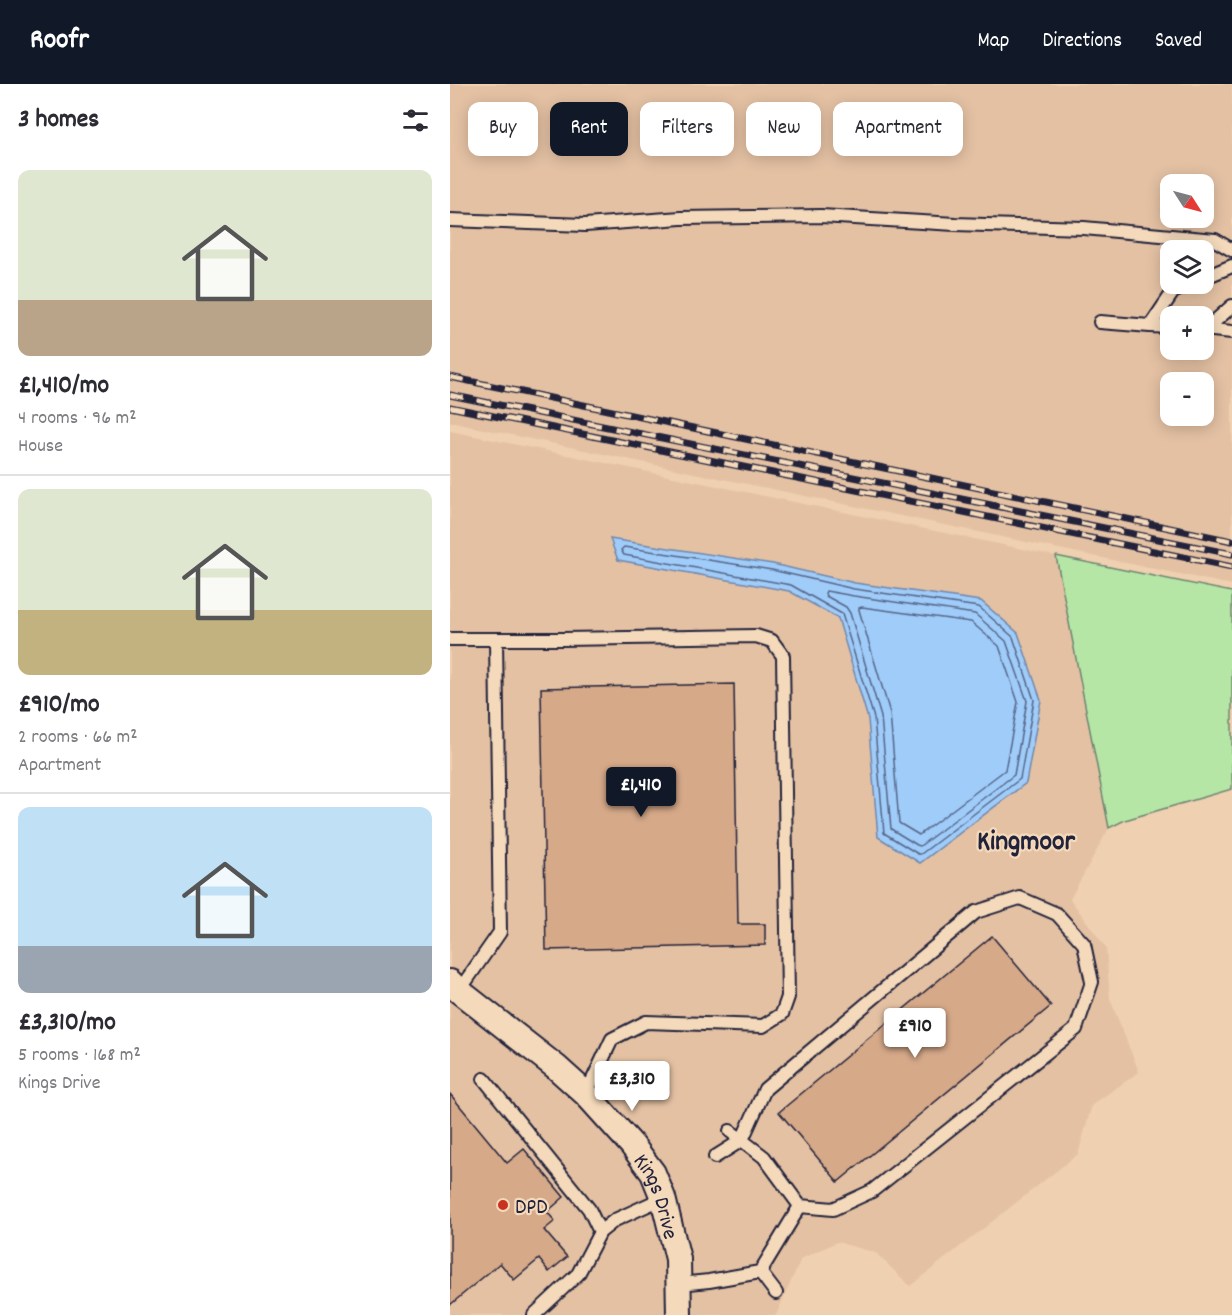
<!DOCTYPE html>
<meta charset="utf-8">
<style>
:root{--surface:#fff;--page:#f2f2f3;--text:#2b2b33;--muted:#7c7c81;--line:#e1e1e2;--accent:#111827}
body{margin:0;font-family:Dekko,sans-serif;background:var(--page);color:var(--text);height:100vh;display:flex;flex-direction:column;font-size:22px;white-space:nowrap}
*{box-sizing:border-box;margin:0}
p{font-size:20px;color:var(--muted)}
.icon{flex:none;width:33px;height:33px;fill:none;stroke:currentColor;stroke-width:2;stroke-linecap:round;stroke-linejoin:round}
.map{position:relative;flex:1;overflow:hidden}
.sheet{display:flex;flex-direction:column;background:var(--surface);width:450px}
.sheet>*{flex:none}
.hud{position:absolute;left:18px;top:18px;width:570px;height:54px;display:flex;gap:12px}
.needle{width:39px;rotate:126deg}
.fabs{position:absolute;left:710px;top:90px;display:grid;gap:12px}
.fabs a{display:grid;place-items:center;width:54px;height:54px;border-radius:12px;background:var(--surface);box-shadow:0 3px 15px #0003;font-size:30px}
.price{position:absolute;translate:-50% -51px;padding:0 14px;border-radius:6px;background:#fff;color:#222;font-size:20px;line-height:39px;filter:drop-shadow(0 2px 3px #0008)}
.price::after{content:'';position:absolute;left:50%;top:36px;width:18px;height:14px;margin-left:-9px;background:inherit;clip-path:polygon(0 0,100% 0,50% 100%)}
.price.current{background:var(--accent);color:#fff}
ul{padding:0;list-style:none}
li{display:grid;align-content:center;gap:12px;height:318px;padding:0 18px}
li+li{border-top:2px solid var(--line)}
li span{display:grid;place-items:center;height:186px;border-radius:12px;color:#555}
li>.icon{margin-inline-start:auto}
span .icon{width:108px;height:108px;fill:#fffc;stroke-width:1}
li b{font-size:26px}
h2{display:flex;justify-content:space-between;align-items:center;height:72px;padding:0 18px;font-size:26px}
.pill{padding:0 21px;border-radius:12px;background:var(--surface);box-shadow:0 3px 15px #0003;font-size:21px;line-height:54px}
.pill.current{background:var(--accent);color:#fff}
header{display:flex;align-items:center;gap:36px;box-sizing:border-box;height:84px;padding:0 30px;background:var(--accent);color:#fff}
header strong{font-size:28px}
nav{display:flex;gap:33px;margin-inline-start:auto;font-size:21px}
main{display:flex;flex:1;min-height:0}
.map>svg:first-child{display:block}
.built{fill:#e4c1a3;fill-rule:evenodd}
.green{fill:#b5e6a6;stroke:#6c8470;stroke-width:1.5}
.water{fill:#a0ccfa;stroke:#6e88ae;stroke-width:1.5}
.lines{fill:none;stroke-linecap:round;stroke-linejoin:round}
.shore{stroke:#546687;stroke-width:1.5}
.building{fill:#d6a989;stroke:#22223b;stroke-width:1.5}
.lane-casing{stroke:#22223b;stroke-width:16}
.street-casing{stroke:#22223b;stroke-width:28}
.lane{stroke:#f4d9bb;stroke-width:12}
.street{stroke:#f4d9bb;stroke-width:24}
.rail-casing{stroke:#22223b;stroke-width:7}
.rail{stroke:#f4d9bb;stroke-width:4.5;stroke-dasharray:14;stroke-linecap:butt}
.poi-dot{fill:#c8321e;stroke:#f4d9bb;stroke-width:2}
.labels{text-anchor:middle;stroke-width:4.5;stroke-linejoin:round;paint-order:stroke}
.street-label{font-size:22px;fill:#22223b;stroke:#f4d9bb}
.poi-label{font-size:22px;fill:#22223b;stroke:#f4d9bb;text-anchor:start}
.district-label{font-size:28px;font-weight:bold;fill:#22223b;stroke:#f4d9bb}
</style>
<header>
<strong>Roofr</strong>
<nav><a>Map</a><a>Directions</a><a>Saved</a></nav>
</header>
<main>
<section class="sheet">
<h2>3 homes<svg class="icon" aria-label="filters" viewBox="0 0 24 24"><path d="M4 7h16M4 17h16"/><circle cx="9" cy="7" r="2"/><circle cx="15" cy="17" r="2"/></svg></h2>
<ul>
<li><span style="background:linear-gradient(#dfe7d0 70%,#b9a48a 0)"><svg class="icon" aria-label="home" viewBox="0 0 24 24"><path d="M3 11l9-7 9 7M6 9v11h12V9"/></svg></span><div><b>£1,410/mo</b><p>4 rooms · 96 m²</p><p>House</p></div></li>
<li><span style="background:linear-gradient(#dfe7d0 65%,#c2b280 0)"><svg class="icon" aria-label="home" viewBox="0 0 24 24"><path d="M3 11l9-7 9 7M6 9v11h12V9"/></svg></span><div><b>£910/mo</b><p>2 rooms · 66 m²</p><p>Apartment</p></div></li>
<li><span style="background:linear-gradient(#bfe0f5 75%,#9aa5b1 0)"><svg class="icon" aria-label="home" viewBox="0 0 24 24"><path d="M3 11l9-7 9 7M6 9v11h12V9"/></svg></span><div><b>£3,310/mo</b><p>5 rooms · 168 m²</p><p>Kings Drive</p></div></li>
</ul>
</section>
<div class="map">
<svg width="782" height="1231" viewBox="0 0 782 1231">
<rect width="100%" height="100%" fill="#efd0b1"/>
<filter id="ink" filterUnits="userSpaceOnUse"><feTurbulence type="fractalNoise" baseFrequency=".0167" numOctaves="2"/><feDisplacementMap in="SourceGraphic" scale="12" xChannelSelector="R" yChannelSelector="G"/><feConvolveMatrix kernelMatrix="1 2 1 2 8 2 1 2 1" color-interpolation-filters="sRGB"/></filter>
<g filter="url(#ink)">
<path class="built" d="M 0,0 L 782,0 L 782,501 L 0,338 ZM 720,100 L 753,100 L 753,134 L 720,134 ZM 720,166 L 753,166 L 753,200 L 720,200 ZM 720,232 L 753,232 L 753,266 L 720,266 ZM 720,298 L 753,298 L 753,332 L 720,332 Z
M 0,347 L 606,472 L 659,744 L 620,815 L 656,864 L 660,915 L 689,988 L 642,1021 L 628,1070 L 460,1202 L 426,1169 L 387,1158 L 351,1175 L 326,1231 L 0,1231 Z"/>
<path class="green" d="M 606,472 L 782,508 L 782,705 L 675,736 L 659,744 Z"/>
<path class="water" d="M 160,455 L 323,480 L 405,499 L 531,517 L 568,549 L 591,616 L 576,699 L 470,779 L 428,753 L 418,635 L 388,534 L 339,507 L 168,476 Z"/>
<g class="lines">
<path class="shore" d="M 174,463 L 322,486 L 404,505 L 529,523 L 563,553 L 584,616 L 570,695 L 471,770 L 468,770 L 434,749 L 424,634 L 392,530 L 341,501 L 174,471 L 171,466 Z
M 376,507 L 404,512 L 525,530 L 556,557 L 577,617 L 564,691 L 470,762 L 467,761 L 441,745 L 431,633 L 400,529 L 396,523 L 376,512 L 375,509 Z
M 412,523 L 521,538 L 549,562 L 568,618 L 555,686 L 469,751 L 449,739 L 440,629 L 409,526 L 409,524 Z"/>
</g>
<path class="building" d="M 284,600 L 288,840 L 315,840 L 315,861 L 96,866 L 91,604 Z
M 542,852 L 601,922 L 388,1098 L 329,1028 Z
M 0,1010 L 57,1079 L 74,1065 L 114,1113 L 97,1128 L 105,1137 L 94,1146 L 117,1173 L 99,1188 L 89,1175 L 64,1196 L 50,1179 L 0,1221 Z"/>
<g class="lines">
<g class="lane-casing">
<path id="lane" d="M 0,136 L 135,141 L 231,134 L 371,132 L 505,140 L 634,144 L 765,156 L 782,166
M 753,194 L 782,182
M 650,238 L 700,242 L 723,208 L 741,200
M 700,242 L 720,243
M 753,245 L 782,248
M 755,246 L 782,222
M 0,555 L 113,555 L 306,552 L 322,557 L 333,572 L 338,913 L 332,930 L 313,942 L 196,938 L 162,955 L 136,1010
M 9,907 L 50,848 L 46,555
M 34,995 L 139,1125 L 150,1148
M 280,1047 L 314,1073 L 350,1122
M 265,1073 L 292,1056 L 315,1005 L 526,828 L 570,814 L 607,830 L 634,860 L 642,898 L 626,945 L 422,1107 L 383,1125 L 350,1122 L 310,1188
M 229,1200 L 259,1197 L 310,1188 L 326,1209
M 84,1231 L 128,1190 L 150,1148 L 165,1136 L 213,1114"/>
</g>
<g class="street-casing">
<g id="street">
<path id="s1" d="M 0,898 L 9,907 L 106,983 L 136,1010 L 182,1061 L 203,1089 L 213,1114 L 228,1175 L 229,1231"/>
</g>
</g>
<use href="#lane" class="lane"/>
<use href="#street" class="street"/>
<g class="rail-casing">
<path id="rail" d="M 0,293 L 782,457
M 0,311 L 782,470
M 0,323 L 782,483"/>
</g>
<use href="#rail" class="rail"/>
</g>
</g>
<circle class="poi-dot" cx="53" cy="1121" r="6"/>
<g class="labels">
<g class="street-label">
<text dy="8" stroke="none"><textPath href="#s1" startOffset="303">Kings Drive</textPath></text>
</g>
<g class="poi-label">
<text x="65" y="1129">DPD</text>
</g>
<g class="district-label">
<text x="576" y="765">Kingmoor</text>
</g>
</g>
</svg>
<div class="fabs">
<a><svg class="needle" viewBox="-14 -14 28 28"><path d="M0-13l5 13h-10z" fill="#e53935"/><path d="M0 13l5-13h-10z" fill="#7c7c81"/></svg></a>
<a><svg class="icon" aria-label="layers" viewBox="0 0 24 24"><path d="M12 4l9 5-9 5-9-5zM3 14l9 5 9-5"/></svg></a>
<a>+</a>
<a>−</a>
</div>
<b class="price current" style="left:191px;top:734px">£1,410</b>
<b class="price" style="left:465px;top:975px">£910</b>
<b class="price" style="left:182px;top:1028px">£3,310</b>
<div class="hud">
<a class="pill">Buy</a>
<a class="pill current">Rent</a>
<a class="pill">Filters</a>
<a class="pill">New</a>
<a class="pill">Apartment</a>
</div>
</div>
</main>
